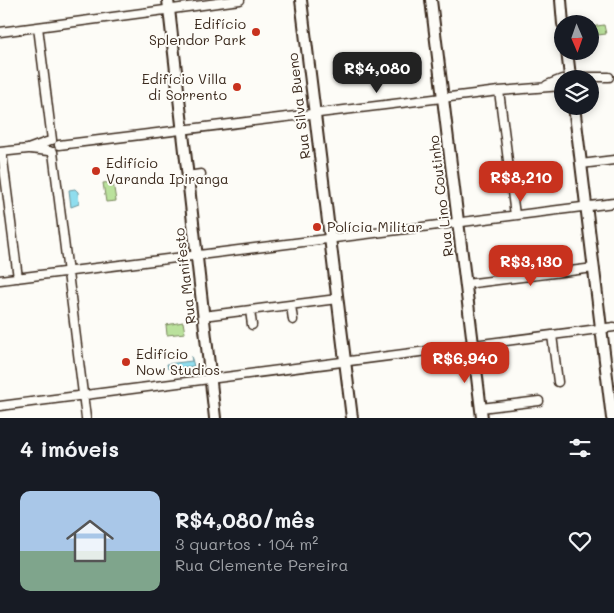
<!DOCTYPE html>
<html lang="pt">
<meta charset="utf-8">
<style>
:root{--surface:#171b24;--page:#242831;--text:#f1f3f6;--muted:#9ea1a6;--accent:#c8321e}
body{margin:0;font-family:Mali,sans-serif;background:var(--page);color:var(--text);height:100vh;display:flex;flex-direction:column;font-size:19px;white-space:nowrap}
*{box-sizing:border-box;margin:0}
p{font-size:16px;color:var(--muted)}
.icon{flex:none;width:28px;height:28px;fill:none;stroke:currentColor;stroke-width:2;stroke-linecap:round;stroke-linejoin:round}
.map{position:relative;height:418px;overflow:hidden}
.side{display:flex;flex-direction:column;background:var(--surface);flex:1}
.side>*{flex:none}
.needle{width:32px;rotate:178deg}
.tools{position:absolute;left:554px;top:15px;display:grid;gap:10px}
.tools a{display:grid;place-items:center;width:45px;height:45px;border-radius:50%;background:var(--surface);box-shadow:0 2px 8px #0003;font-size:25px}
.price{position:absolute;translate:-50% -42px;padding:0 11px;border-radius:10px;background:var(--accent);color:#fff;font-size:16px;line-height:32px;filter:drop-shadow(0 1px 2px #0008)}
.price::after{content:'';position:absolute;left:50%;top:30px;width:15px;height:11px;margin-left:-8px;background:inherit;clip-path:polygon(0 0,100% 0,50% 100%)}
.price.active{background:#222;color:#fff}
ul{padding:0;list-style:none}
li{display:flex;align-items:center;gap:15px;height:125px;padding:0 20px}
li span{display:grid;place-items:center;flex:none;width:140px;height:100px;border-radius:10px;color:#555}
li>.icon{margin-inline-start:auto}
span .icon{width:60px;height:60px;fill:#fffc;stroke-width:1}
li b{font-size:21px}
h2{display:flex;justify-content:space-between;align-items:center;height:60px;padding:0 20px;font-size:21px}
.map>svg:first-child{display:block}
.green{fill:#bae19c;stroke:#7a865d}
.water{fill:#8fddee;stroke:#6d959b}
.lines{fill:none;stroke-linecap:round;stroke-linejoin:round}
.street-casing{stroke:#3b2a1e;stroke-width:11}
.secondary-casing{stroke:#3b2a1e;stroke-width:14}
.street{stroke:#fdfcf7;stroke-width:8}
.secondary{stroke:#fdfcf7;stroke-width:10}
.poi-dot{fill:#c8321e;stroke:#fdfcf7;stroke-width:2}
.labels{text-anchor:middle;stroke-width:4;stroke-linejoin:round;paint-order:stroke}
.poi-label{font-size:14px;fill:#3b2a1e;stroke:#fdfcf7;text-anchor:start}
.street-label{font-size:14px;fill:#3b2a1e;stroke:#fdfcf7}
</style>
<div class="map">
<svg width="614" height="418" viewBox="0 0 614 418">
<rect width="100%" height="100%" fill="#fdfcf7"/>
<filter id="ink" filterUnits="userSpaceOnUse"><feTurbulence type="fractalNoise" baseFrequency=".02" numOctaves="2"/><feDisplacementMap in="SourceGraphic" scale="10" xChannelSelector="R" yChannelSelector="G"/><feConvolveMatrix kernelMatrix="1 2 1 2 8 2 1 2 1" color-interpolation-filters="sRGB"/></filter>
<g filter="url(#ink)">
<path class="green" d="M 604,25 L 606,34 L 590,36 L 590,27 Z
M 113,182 L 116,201 L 106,202 L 103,183 Z
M 183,322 L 185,333 L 167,335 L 166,325 Z"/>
<path class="water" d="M 75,189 L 78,192 L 79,204 L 71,207 L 69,190 Z
M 191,356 L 194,366 L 168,369 L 167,364 L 192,361 Z"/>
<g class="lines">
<g class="street-casing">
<path id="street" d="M 38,27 L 52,140
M 0,32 L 240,0
M 575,77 L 609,77
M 547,85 L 562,79
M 499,91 L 515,215
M 59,145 L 499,91 L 562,86
M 30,149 L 49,151
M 0,152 L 28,149 L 47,142
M 2,152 L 18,278
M 53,152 L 86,418
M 581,164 L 614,160
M 187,176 L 201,174
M 0,280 L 614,203
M 466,284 L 594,268
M 291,305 L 293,320
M 250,310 L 252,325
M 203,316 L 337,299
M 552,335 L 558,382
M 0,406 L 614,327
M 481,408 L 539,401"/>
</g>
<g class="secondary-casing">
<path id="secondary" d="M 168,0 L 215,418
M 301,0 L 352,418
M 431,0 L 482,418
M 561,0 L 563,24
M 567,51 L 570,76
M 574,106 L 612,418"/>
</g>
<use href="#street" class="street"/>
<use href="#secondary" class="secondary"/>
</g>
</g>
<g class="poi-dot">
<circle cx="256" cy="32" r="5"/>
<circle cx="237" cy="87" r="5"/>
<circle cx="96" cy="171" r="5"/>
<circle cx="317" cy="227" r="5"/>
<circle cx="126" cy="362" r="5"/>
</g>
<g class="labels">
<g class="poi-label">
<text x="246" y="29" text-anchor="end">Edifício<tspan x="246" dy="16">Splendor Park</tspan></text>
<text x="227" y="84" text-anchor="end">Edifício Villa<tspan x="227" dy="16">di Sorrento</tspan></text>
<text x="106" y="168">Edifício<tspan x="106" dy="16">Varanda Ipiranga</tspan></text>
<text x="327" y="232">Polícia Militar</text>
<text x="136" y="359">Edifício<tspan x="136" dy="16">Now Studios</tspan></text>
</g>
<g class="street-label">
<text transform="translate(299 106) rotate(-97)" y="5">Rua Silva Bueno</text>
<text transform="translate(441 196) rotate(-97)" y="5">Rua Lino Coutinho</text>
<text transform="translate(185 276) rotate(-97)" y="5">Rua Manifesto</text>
</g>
</g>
</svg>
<div class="tools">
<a><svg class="needle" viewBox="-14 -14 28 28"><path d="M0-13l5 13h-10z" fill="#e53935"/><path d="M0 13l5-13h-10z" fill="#9ea1a6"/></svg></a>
<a><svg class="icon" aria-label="layers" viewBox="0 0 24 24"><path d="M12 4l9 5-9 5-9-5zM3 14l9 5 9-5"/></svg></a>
</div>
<b class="price active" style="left:377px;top:94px">R$4,080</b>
<b class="price" style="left:521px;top:203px">R$8,210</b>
<b class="price" style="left:531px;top:287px">R$3,130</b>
<b class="price" style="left:465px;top:384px">R$6,940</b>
</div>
<section class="side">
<h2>4 imóveis<svg class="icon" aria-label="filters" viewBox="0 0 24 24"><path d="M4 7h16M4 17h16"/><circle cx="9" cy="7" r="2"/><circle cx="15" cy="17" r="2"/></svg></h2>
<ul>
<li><span style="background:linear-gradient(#a9c7e8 60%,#7fa58c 0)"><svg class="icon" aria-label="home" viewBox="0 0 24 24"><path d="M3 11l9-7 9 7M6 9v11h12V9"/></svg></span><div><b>R$4,080/mês</b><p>3 quartos · 104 m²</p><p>Rua Clemente Pereira</p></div><svg class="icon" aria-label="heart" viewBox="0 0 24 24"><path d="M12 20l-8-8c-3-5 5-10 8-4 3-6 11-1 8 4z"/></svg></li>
</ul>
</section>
